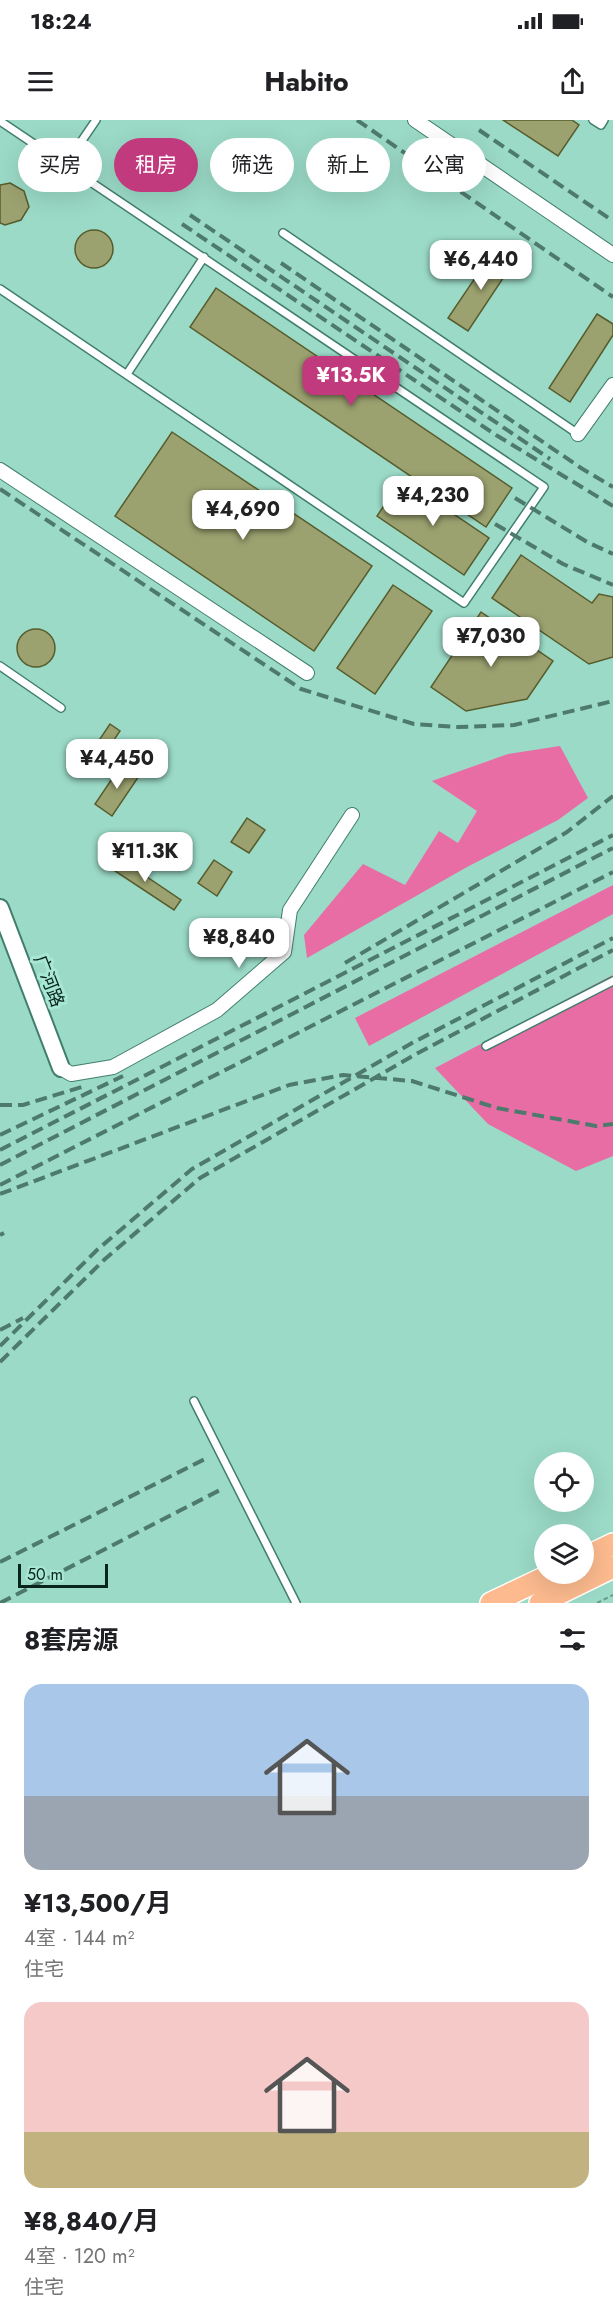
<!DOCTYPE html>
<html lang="zh">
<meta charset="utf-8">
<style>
:root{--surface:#fff;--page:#f6f6f6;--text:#202124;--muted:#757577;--accent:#c03a7d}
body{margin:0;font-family:Jost,"Noto Sans SC",sans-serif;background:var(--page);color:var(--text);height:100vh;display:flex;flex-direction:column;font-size:22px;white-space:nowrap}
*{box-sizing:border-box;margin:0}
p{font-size:20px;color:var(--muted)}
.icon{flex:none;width:33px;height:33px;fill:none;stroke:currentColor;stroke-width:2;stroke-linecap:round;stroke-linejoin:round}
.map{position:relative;height:1483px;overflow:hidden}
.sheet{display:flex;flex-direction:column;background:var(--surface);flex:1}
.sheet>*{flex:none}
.hud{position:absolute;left:18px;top:18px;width:578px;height:54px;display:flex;gap:12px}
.tools{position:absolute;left:534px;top:1332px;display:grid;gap:12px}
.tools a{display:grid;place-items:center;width:60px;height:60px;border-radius:50%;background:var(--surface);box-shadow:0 6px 24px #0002;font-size:30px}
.scale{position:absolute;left:18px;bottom:15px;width:90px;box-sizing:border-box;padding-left:6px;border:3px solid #09241d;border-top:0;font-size:16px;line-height:21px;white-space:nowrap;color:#09241d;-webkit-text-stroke:4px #a8e7d4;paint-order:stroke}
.price{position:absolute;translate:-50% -51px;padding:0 14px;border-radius:12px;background:#fff;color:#222;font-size:20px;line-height:39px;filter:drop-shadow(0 2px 3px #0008)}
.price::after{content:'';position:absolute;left:50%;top:36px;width:18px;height:14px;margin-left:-9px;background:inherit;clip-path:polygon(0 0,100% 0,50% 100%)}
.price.on{background:var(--accent);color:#fff}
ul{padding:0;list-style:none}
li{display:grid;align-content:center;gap:12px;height:318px;padding:0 24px}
li span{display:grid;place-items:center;height:186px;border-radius:18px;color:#555}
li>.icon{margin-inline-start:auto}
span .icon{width:108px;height:108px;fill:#fffc;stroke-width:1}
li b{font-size:26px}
h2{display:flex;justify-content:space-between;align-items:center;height:72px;padding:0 24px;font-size:26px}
.pill{padding:0 21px;border-radius:27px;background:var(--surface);box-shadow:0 6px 24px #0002;font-size:21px;line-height:54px}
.pill.on{background:var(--accent);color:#fff}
.status{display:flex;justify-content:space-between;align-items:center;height:42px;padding:0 30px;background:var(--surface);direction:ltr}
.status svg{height:16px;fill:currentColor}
header{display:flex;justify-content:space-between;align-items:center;height:78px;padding:0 24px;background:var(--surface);font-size:27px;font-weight:700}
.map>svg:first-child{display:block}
.forest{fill:#e86da4}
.building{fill:#9ba16f;stroke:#575c2c;stroke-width:1.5}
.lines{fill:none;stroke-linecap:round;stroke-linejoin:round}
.service-casing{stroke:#417e6d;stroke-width:10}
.minor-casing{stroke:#417e6d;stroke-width:16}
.tertiary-casing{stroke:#417e6d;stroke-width:20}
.trunk-casing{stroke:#fff;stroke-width:24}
.path{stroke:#67998b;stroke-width:2;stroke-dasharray:4.5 3;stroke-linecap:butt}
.service{stroke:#fff;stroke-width:7}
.minor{stroke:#fff;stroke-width:14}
.tertiary{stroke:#fff;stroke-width:16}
.trunk{stroke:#fcba8e;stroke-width:21}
.rail{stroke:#4e7a6e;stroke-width:4;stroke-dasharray:12 6;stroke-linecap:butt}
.labels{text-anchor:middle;stroke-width:6;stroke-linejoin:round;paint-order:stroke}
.street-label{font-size:18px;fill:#09241d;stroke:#a8e7d4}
</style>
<div class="status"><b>18:24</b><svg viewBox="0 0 49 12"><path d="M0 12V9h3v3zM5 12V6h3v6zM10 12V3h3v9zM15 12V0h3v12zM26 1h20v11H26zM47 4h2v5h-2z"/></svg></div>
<header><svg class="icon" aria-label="menu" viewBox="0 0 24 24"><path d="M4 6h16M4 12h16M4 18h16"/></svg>Habito<svg class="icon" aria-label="share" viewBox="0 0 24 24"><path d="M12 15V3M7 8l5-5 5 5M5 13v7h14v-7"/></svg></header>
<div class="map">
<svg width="613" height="1483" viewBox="0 0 613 1483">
<rect width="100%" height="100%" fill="#9bdac7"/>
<path class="forest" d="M 560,626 L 588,678 L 558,700 L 467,747 L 307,838 L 304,815 L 363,744 L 405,765 L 439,711 L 458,723 L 477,691 L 432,661 L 508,634 Z
M 613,765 L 613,794 L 369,926 L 355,898 Z
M 613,855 L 613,1036 L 576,1051 L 488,1004 L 435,948 Z"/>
<path class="building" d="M 503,0 L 572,0 L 579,5 L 558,36 Z
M 10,63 L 24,71 L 29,87 L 21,100 L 5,105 L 0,103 L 0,65 Z
M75 129a19 19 0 1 1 38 0a19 19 0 1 1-38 0Z
M 494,130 L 513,143 L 468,211 L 448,198 Z
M 216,168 L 512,368 L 486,407 L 190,207 Z
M 597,194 L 613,204 L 613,215 L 570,282 L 549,268 Z
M 172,312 L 372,446 L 314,531 L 115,396 Z
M 402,359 L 489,418 L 464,455 L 377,396 Z
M 521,435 L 592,483 L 599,474 L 613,477 L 613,537 L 589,544 L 492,478 Z
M 393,465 L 432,491 L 375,574 L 337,548 Z
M 481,492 L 553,541 L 527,579 L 466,591 L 431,567 Z
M17 528a19 19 0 1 1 38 0a19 19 0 1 1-38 0Z
M 110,604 L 120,611 L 95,648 L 85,641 Z
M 122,644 L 139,656 L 112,696 L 95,684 Z
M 247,698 L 265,710 L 249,733 L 231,722 Z
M 116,736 L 181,780 L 174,790 L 109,747 Z
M 214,740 L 232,752 L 217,776 L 198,763 Z"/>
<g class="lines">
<g class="service-casing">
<path id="service" d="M 593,0 L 601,5 L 604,0
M 0,1 L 544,367 L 464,483 L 0,169
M 66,44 L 96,0
M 283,113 L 578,314
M 127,254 L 204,137
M 0,546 L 61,588
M 486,926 L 613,861
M 194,1281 L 296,1483"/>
</g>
<g class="minor-casing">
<path id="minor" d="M 415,0 L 613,135
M 578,314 L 613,265
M 0,350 L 307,553
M 61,948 L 71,954 L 113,947 L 217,890 L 284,832 L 290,790 L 352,695"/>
</g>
<g class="tertiary-casing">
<path id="tertiary" d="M 0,788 L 61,948"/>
</g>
<g class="trunk-casing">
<path id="trunk" d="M 584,1438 L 613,1424
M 491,1483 L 552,1454
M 540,1483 L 613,1447"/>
</g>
<path class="path" d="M 597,1483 L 613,1475"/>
<use href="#service" class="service"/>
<use href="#minor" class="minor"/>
<use href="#tertiary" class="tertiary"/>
<use href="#trunk" class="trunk"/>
<path class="rail" d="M 357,0 L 613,177
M 479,10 L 613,101
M 190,95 L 550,339
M 182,104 L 496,315 L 613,386
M 281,143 L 581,348 L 613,367
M 0,369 L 301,569 L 414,604 L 458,607 L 514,605 L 613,581
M 515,378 L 587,422 L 613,434
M 495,404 L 563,444 L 613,465
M 345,843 L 567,712 L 613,676
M 0,985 L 23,985 L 82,967
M 0,1015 L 123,956
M 0,1030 L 613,715
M 0,1045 L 613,728
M 0,1065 L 613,752
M 0,1074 L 289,965 L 343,955 L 412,961 L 497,988 L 596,1006 L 613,1004
M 0,1115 L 4,1113
M 0,1210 L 23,1198
M 0,1226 L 97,1130 L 192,1049 L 412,923 L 613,818
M 0,1242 L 105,1139 L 200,1058 L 418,933 L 613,830
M 0,1442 L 209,1337
M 0,1483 L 224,1368"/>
</g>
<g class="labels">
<g class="street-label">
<text transform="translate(49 861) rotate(69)" y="6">广河路</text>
</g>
</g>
</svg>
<div class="tools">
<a><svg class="icon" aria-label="locate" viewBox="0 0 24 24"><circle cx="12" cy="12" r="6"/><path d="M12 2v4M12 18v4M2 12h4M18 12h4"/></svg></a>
<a><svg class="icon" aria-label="layers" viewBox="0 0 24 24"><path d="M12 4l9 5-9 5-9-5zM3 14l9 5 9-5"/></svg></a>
</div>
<div class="scale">50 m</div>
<b class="price" style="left:481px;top:171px">¥6,440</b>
<b class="price on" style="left:351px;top:287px">¥13.5K</b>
<b class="price" style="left:433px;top:407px">¥4,230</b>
<b class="price" style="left:243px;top:421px">¥4,690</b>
<b class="price" style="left:491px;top:548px">¥7,030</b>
<b class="price" style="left:117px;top:670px">¥4,450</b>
<b class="price" style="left:145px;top:763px">¥11.3K</b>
<b class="price" style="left:239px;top:849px">¥8,840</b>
<div class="hud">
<a class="pill">买房</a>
<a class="pill on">租房</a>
<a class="pill">筛选</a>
<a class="pill">新上</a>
<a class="pill">公寓</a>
</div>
</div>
<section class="sheet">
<h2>8套房源<svg class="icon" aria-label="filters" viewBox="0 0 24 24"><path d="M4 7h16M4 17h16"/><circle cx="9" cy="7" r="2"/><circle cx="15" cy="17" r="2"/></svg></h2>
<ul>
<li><span style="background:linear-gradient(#a9c7e8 60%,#9aa5b1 0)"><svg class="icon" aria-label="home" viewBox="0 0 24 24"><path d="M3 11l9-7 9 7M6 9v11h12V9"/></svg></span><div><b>¥13,500/月</b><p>4室 · 144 m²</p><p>住宅</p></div></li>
<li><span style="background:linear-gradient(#f6c9c9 70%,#c2b280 0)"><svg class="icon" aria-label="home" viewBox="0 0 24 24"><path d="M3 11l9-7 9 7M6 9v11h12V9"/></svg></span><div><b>¥8,840/月</b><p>4室 · 120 m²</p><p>住宅</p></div></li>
</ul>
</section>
